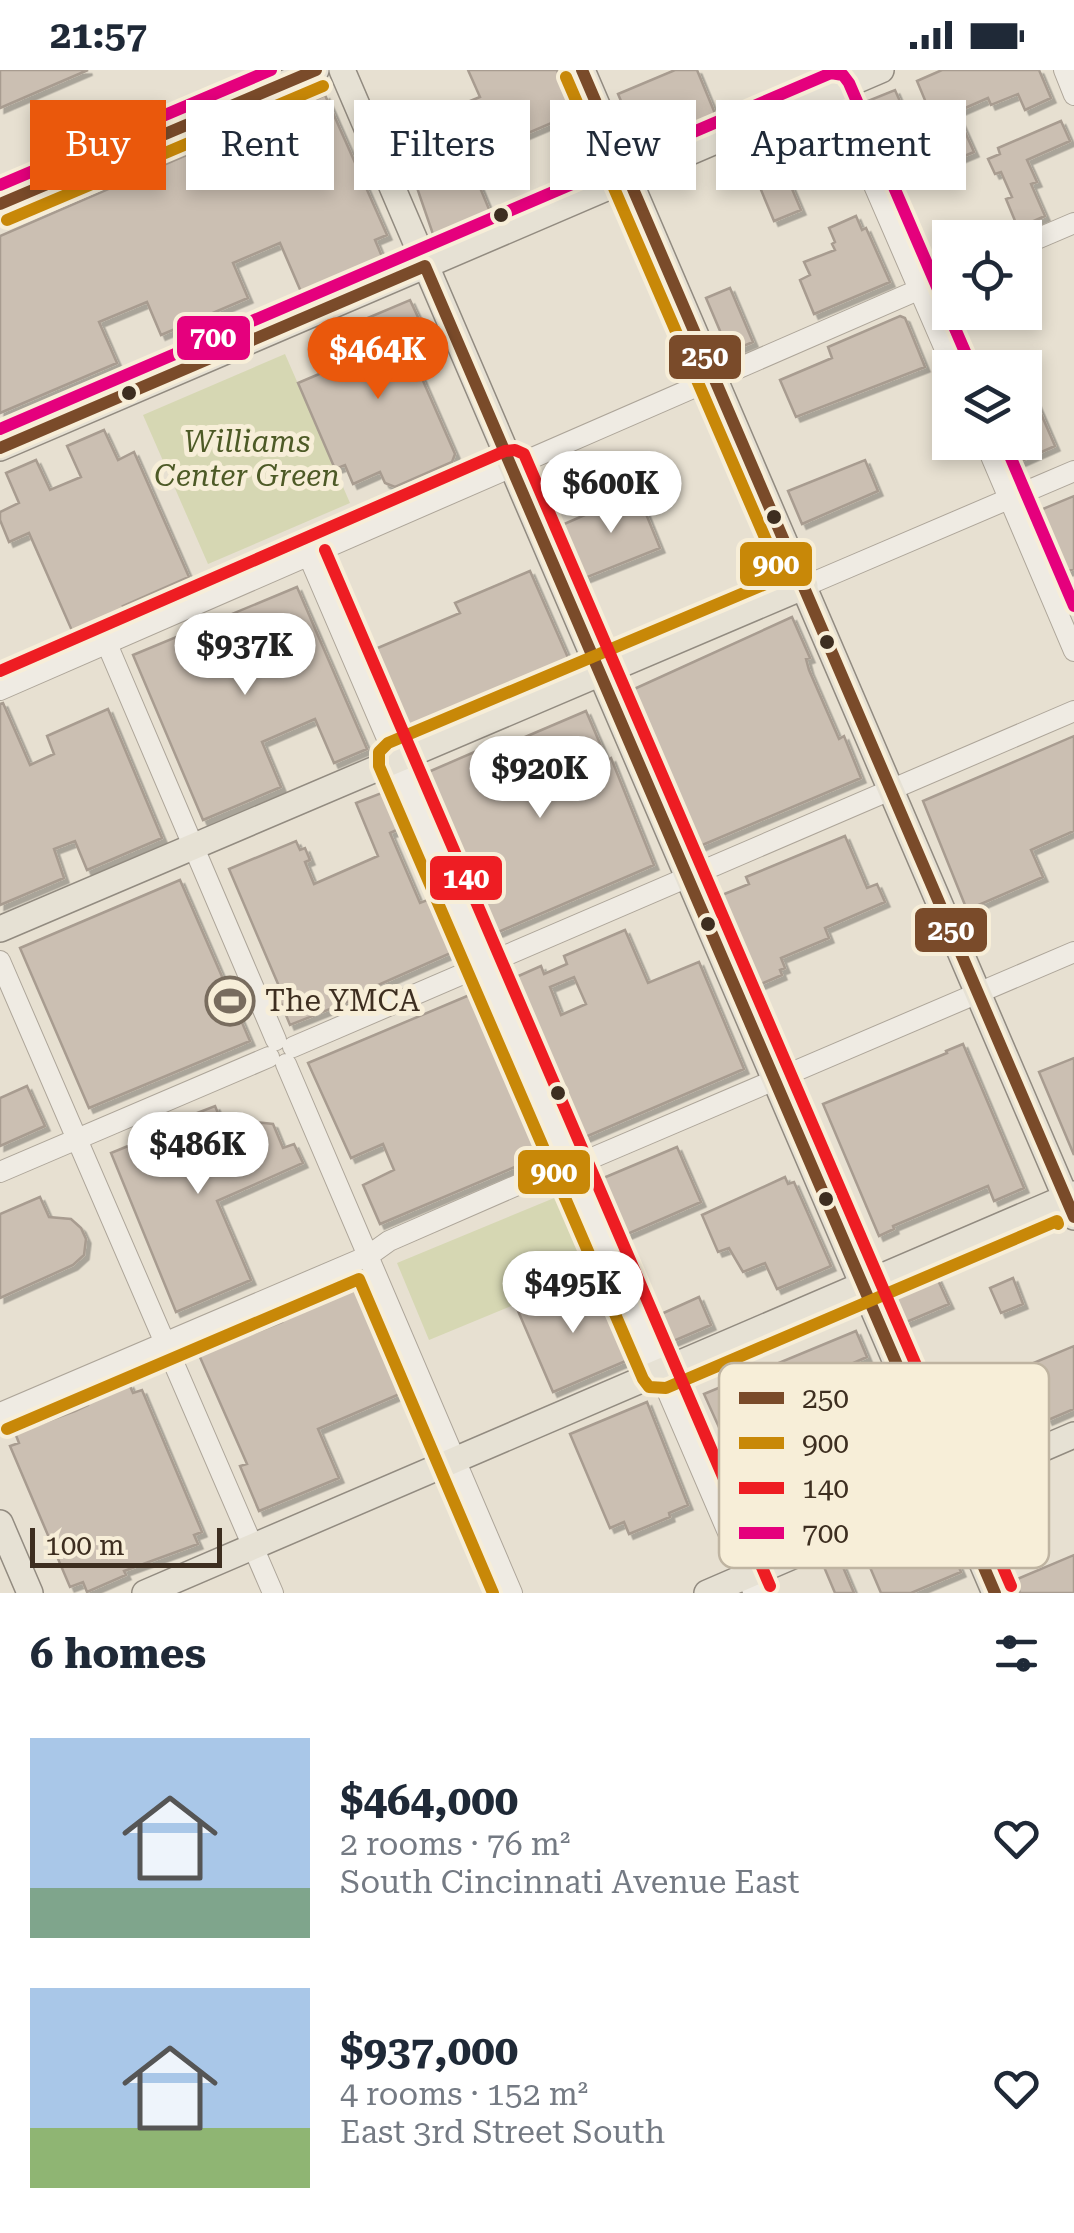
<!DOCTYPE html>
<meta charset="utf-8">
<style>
:root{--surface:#fff;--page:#f6f6f7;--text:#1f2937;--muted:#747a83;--accent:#ea580c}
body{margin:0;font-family:"Roboto Serif",serif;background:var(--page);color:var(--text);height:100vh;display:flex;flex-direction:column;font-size:38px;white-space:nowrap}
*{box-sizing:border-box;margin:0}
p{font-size:32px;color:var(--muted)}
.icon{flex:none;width:55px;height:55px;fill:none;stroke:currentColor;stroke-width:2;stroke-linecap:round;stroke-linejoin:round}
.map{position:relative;height:1523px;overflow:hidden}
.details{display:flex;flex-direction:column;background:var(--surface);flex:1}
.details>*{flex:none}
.banner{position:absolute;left:30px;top:30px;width:1015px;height:90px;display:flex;gap:20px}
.buttons{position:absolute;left:932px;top:150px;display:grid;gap:20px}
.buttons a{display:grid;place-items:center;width:110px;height:110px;border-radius:0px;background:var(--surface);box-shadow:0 5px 15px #0003;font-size:50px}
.scale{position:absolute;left:30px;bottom:25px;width:192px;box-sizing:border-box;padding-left:10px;border:5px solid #3d2e20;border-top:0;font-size:28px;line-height:35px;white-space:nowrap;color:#3d2e20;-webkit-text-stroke:8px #f7eed8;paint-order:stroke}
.price{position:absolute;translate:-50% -85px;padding:0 22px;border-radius:35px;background:#fff;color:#222;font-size:32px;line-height:65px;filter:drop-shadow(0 2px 5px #0008)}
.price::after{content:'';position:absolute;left:50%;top:60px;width:30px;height:22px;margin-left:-15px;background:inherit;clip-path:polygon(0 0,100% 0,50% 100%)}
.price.selected{background:var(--accent);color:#fff}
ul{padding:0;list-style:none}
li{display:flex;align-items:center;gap:30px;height:250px;padding:0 30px}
li span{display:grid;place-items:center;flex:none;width:280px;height:200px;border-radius:0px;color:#555}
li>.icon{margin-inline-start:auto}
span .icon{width:120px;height:120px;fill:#fffc;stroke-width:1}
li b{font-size:42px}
h2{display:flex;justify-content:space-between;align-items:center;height:120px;padding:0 30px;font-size:42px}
.pill{padding:0 35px;border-radius:0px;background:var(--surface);box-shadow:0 5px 15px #0003;font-size:35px;line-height:90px}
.pill.selected{background:var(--accent);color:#fff}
.status{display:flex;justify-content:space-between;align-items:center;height:70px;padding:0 50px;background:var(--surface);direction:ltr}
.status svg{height:28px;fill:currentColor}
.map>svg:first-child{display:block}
.green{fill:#d6d7b3}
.building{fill:#cbbfb2;stroke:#a89c90;stroke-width:2.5;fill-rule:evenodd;filter:url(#shadow)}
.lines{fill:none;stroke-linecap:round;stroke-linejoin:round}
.minor-casing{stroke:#ada599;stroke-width:22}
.major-casing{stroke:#928b80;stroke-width:28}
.minor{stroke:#efebe3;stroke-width:20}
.major{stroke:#e6e1d4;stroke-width:25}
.bus-1-casing{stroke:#f7eed8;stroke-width:20}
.bus-2-casing{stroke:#f7eed8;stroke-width:20}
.bus-3-casing{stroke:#f7eed8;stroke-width:20}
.bus-4-casing{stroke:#f7eed8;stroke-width:20}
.bus-1{stroke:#7a4b2a;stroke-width:12}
.bus-2{stroke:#c88808;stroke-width:12}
.bus-3{stroke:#ee1d23;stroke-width:12}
.bus-4{stroke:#e5007d;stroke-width:12}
.bus-dot{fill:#3d2e20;stroke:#f7eed8;stroke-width:4}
.labels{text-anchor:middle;stroke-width:10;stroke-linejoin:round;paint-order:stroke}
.park-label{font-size:30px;font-style:italic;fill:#4d5a26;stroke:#f7eed8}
.poi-label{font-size:30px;fill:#3d2e20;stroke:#f7eed8;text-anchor:start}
.key{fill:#f7eed8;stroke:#bfb4a1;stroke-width:2.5}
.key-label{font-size:28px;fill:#3d2e20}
.line-badge{stroke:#f7eed8;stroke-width:4}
.badge-label{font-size:28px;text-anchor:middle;font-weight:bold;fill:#fff}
</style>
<div class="status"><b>21:57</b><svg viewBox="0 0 49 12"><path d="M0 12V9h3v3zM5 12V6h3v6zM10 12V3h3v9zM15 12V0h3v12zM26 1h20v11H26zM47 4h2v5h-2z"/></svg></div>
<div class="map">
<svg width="1074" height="1523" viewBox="0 0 1074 1523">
<defs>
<filter id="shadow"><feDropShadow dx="4.5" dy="4.5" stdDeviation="0" flood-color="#0004"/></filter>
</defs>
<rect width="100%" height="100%" fill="#e7e0d1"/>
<path class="green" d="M 285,284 L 350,433 L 208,494 L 143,345 Z
M 559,1126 L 591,1203 L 429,1270 L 397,1193 Z"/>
<path class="building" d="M 0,0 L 88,0 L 0,38 Z
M 468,0 L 557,0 L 575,43 L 500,75 L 484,38 L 457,50 L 456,56 L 415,74 L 409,60 L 427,52 L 428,48 L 480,27 Z
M 675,0 L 697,0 L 716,46 L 641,78 L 618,24 Z
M 942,0 L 1039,0 L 1051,28 L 1025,40 L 1018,24 L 991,35 L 988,28 L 956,42 L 974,82 L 897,114 L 863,33 L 895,20 L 916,68 L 937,59 L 917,11 Z
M 325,25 L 387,165 L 375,170 L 383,189 L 302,224 L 280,173 L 233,193 L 248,228 L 161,265 L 147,232 L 99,252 L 117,293 L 0,343 L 0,166 Z
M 1061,51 L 1070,71 L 1027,90 L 1037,112 L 1031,114 L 1045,146 L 1018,158 L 1006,129 L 1012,127 L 1001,102 L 995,104 L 988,89 L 1000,84 L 998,78 Z
M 784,69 L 800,107 L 789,112 L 801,140 L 774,151 L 746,84 Z
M 468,89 L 491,144 L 435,170 L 415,112 Z
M 856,146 L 862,160 L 866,158 L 890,212 L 814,244 L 800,210 L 810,205 L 804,192 L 835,180 L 832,174 L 835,172 L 829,158 Z
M 730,218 L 753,272 L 729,282 L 706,228 Z
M 410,230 L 428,269 L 404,280 L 412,299 L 420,304 L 455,384 L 452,392 L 395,417 L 385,413 L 380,402 L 353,414 L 345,395 L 335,399 L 298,313 L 338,296 L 325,266 Z
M 900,246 L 905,248 L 925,297 L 796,347 L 780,310 L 832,288 L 828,277 Z
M 1035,330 L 1055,376 L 1019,392 L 1011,372 L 1025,372 L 1025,335 Z
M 104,360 L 118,390 L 134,382 L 189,507 L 123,536 L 126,541 L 73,563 L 29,463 L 9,472 L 0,450 L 0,442 L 19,433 L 6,403 L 36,390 L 50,420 L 81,407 L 67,376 Z
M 865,390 L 878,421 L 802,454 L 788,421 Z
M 637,422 L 660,478 L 585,508 L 562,455 Z
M 1074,426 L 1074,499 L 1065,502 L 1038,441 Z
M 530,501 L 569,590 L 408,662 L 373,580 L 460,543 L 455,533 Z
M 297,517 L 367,679 L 334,693 L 315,649 L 262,672 L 281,717 L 203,750 L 133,585 ZM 282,560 L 293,586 L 273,594 L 262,568 Z
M 792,547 L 810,588 L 806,589 L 809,600 L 839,669 L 844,666 L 861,708 L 700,776 L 632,620 Z
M 3,633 L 30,695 L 54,684 L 47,666 L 108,639 L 162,768 L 87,800 L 75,771 L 54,779 L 64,808 L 0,835 L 0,634 Z
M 586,641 L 607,690 L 611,688 L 654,795 L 496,863 L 426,703 L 502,670 L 504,676 Z
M 1074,666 L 1074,761 L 1031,780 L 1043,807 L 967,840 L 923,731 Z
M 384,722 L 399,759 L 390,763 L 420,833 L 430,829 L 453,882 L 369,919 L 370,923 L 290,955 L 277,923 L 281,921 L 229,799 L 296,771 L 300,780 L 305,778 L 310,790 L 305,792 L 314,814 L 378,786 L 356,733 Z
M 845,766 L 867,818 L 877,814 L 885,832 L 825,858 L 829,868 L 781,888 L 785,898 L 780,900 L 782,905 L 761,914 L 722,825 L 749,814 L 746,807 Z
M 180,810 L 250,971 L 89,1038 L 20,878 Z
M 625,860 L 648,913 L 699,892 L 744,999 L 583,1068 L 514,908 L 541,896 L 544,904 L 567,894 L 564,886 ZM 574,907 L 586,934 L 561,945 L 550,917 Z
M 472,924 L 541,1086 L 380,1154 L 363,1115 L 394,1100 L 383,1074 L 351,1088 L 308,993 Z
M 963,974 L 1024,1118 L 994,1131 L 988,1116 L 893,1156 L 894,1159 L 879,1166 L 823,1034 L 947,983 L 946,981 Z
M 1074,988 L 1074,1085 L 1039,1002 Z
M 27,1016 L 45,1056 L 0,1076 L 0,1028 Z
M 215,1036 L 220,1048 L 273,1054 L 283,1078 L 294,1074 L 303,1093 L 217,1131 L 251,1210 L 176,1242 L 111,1083 L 194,1049 L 192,1045 Z
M 677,1077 L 701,1132 L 625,1165 L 601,1109 Z
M 785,1107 L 788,1114 L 794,1112 L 831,1196 L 777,1219 L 765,1193 L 743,1202 L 729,1178 L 718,1182 L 702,1145 Z
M 40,1127 L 49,1147 L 71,1149 L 81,1158 L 86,1169 L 84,1185 L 73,1195 L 0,1228 L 0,1144 Z
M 937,1208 L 949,1234 L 904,1253 L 893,1227 Z
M 1013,1208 L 1023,1234 L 1001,1243 L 990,1218 Z
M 593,1210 L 628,1290 L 553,1322 L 518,1241 Z
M 356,1216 L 402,1323 L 318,1359 L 339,1408 L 259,1441 L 240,1396 L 247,1394 L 199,1285 L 282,1252 L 281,1248 Z
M 699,1227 L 711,1255 L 671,1272 L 659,1245 Z
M 856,1261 L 867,1287 L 785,1323 L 800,1356 L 880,1324 L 892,1354 L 744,1413 L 704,1324 Z
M 1074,1276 L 1074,1339 L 1048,1350 L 1024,1297 Z
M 129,1314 L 133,1323 L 142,1320 L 202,1462 L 194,1465 L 198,1474 L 124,1501 L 126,1505 L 87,1522 L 83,1512 L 70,1517 L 10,1376 L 19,1373 L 15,1363 L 75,1341 L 88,1335 L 87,1332 Z
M 647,1332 L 688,1435 L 669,1443 L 670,1447 L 629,1464 L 624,1452 L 610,1458 L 570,1364 Z
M 938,1448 L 961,1502 L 911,1523 L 881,1523 L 863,1481 Z
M 1074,1485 L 1074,1523 L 1020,1523 L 1015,1510 Z
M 840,1490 L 854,1523 L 835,1523 L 824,1497 Z"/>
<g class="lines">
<g class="minor-casing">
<path id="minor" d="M 824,0 L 953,298
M 1064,0 L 1074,25
M 1025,174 L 1074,153
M 985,372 L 1074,581
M 309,487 L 754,1523
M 805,516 L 1074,401
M 107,574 L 276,970
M 0,620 L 950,206
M 0,891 L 273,1523
M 293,977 L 1074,641
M 286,994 L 512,1523
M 0,1102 L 269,987
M 0,1343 L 368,1186 L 389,1171 L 554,1099 L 571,1097 L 1074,882"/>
</g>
<g class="major-casing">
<path id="major" d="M 342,0 L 995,1523
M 582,0 L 1074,1147
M 0,134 L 316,0
M 0,378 L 881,0
M 0,859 L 805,516
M 0,1453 L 30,1523
M 145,1523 L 1074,1124
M 707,1523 L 1074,1365"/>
</g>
<use href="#minor" class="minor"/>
<use href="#major" class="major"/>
<g class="bus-1-casing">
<path id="bus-1" d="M 582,0 L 1074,1147
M 0,134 L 316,0
M 0,378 L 425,196 L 995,1523"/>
</g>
<g class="bus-2-casing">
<path id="bus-2" d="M 566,7 L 782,507 L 388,673 L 379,682 L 379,696 L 643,1309 L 649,1317 L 666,1318 L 1057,1151 L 1058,1154
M 7,150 L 323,16
M 7,1359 L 359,1209 L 493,1523"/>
</g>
<g class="bus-3-casing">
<path id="bus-3" d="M 325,480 L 770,1516
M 0,601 L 505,381 L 515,380 L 524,384 L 1011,1516"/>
</g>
<g class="bus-4-casing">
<path id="bus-4" d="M 0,115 L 271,0
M 0,359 L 831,3 L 843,5 L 849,13 L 969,291
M 1004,372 L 1074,536"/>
</g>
<use href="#bus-1" class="bus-1"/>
<use href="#bus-2" class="bus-2"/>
<use href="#bus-3" class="bus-3"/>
<use href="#bus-4" class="bus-4"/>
</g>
<defs>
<g id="stadium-ring" transform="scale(2.5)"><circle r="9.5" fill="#f7eed8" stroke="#786c5e" stroke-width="1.5"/><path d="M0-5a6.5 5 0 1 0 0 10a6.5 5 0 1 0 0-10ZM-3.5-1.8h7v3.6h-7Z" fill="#786c5e"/></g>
</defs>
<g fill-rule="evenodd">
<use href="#stadium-ring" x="230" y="931"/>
</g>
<g class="bus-dot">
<circle cx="501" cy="145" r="9"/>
<circle cx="129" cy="323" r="9"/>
<circle cx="774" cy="447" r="9"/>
<circle cx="827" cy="572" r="9"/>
<circle cx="708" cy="854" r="9"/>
<circle cx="558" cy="1023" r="9"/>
<circle cx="826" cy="1129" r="9"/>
</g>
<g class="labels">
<g class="park-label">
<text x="247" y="382">Williams<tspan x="247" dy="34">Center Green</tspan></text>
</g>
<g class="poi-label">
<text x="265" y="941">The YMCA</text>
</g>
</g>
<rect x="719" y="1293" width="330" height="205" rx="15" class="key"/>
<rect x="739" y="1322" width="45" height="12" fill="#7a4b2a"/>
<rect x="739" y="1367" width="45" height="12" fill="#c88808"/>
<rect x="739" y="1412" width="45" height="12" fill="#ee1d23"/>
<rect x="739" y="1457" width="45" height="12" fill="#e5007d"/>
<g class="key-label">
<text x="802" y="1338">250</text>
<text x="802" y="1383">900</text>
<text x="802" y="1428">140</text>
<text x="802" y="1473">700</text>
</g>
<g class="line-badge">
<rect x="175" y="244" width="77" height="48" rx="10" fill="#e5007d"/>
<rect x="667" y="263" width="76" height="48" rx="10" fill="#7a4b2a"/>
<rect x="738" y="470" width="76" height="48" rx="10" fill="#c88808"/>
<rect x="428" y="784" width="76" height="48" rx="10" fill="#ee1d23"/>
<rect x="913" y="836" width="76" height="48" rx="10" fill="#7a4b2a"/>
<rect x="516" y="1078" width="76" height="48" rx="10" fill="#c88808"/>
</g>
<g class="badge-label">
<text x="213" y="277">700</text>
<text x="705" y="296">250</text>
<text x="776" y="504">900</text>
<text x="466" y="818">140</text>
<text x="951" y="870">250</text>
<text x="554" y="1112">900</text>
</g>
</svg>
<div class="buttons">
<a><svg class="icon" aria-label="locate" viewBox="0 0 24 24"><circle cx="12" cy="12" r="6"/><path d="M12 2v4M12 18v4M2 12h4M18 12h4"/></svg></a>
<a><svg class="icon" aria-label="layers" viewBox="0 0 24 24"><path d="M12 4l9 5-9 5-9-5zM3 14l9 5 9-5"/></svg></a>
</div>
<div class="scale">100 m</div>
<b class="price selected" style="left:378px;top:332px">$464K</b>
<b class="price" style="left:611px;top:466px">$600K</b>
<b class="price" style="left:245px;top:628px">$937K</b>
<b class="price" style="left:540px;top:751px">$920K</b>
<b class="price" style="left:198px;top:1127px">$486K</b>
<b class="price" style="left:573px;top:1266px">$495K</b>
<div class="banner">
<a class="pill selected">Buy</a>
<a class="pill">Rent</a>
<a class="pill">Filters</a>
<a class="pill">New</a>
<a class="pill">Apartment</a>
</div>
</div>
<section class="details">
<h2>6 homes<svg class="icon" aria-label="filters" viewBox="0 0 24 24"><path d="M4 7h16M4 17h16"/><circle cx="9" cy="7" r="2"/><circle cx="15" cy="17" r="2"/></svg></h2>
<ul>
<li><span style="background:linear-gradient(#a9c7e8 75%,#7fa58c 0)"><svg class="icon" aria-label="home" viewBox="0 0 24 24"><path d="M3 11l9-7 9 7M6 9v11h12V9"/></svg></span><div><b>$464,000</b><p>2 rooms · 76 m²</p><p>South Cincinnati Avenue East</p></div><svg class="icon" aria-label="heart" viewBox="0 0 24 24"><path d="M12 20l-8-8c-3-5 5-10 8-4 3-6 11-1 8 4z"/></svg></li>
<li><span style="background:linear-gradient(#a9c7e8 70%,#8fb573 0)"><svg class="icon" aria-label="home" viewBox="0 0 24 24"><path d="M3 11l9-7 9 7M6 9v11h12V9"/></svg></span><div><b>$937,000</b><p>4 rooms · 152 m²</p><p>East 3rd Street South</p></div><svg class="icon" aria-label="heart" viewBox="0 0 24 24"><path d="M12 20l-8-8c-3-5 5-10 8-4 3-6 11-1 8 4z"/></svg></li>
</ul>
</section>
